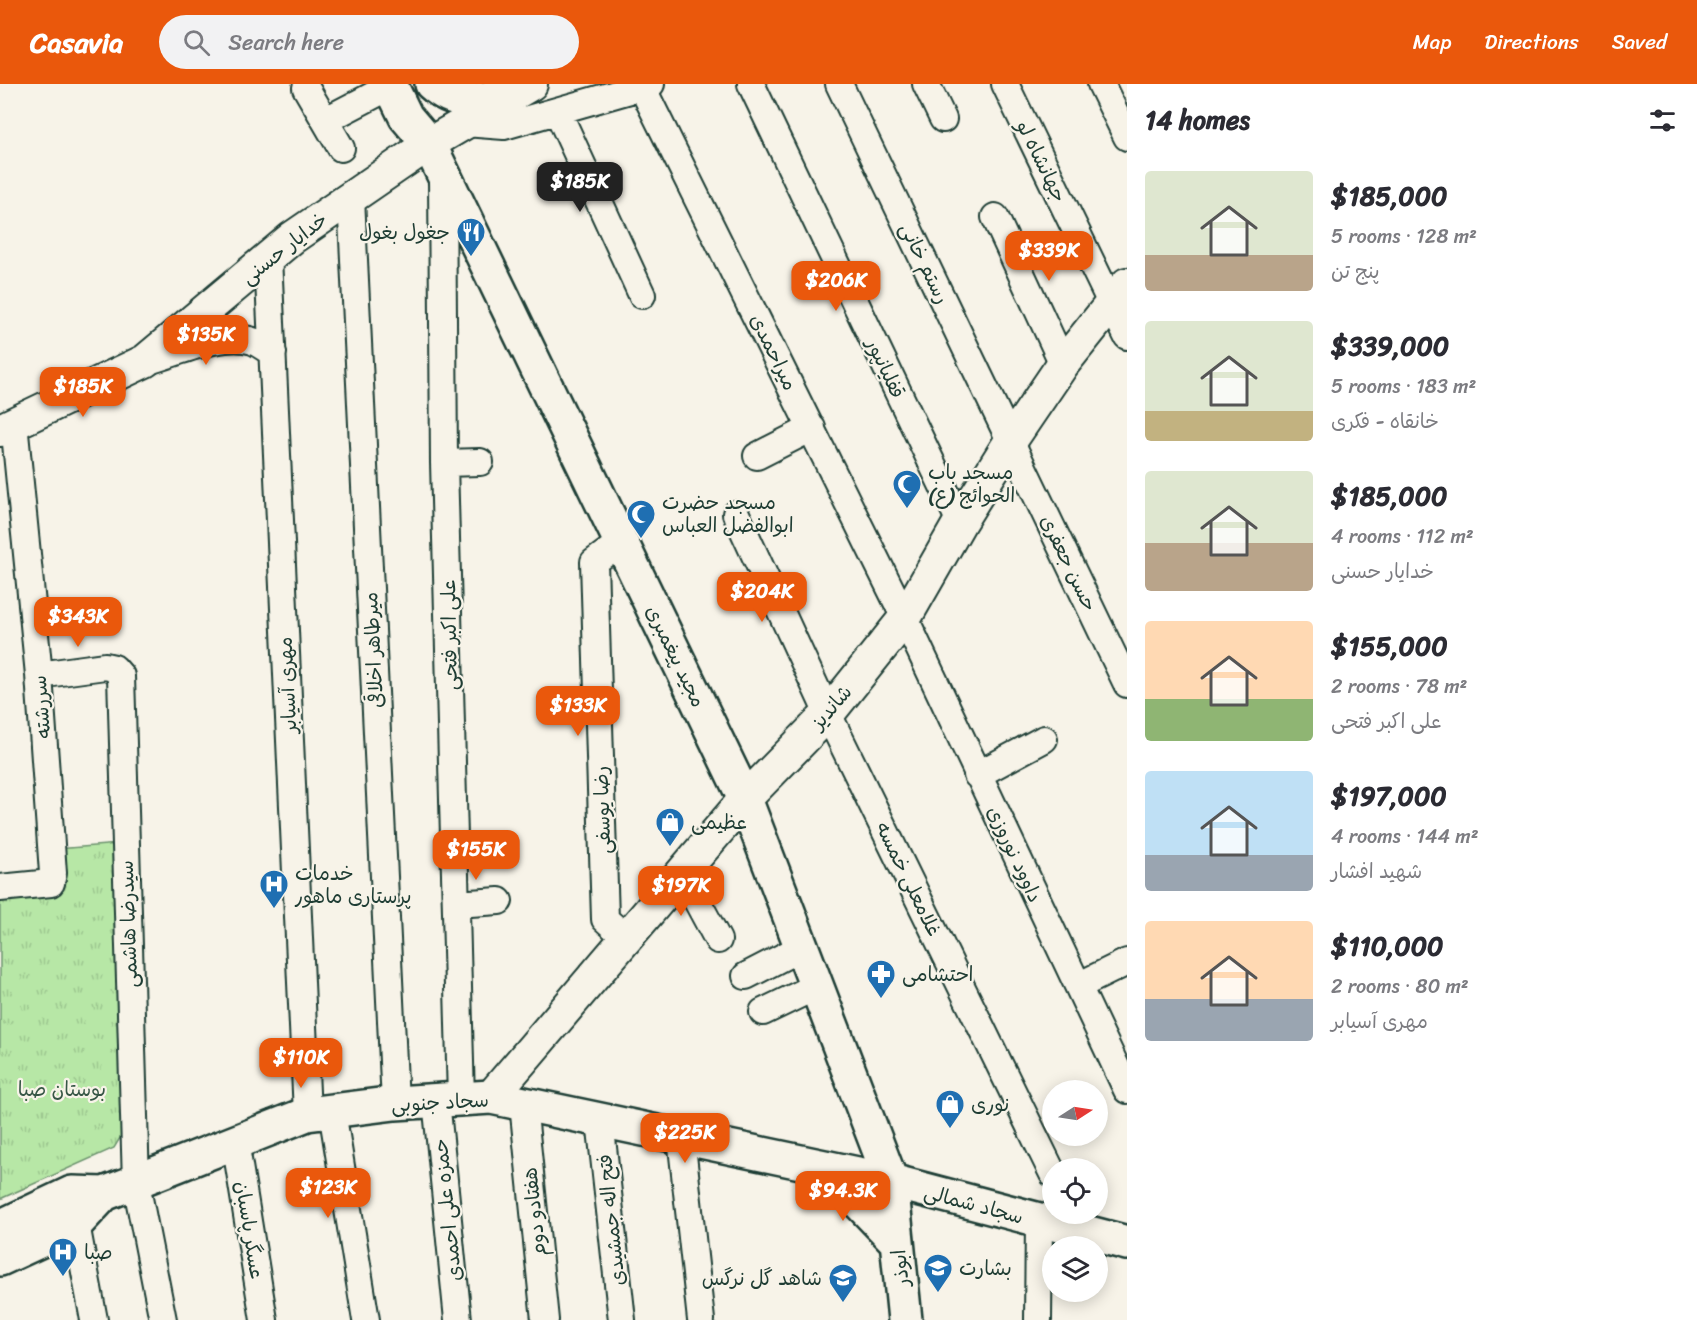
<!DOCTYPE html>
<meta charset="utf-8">
<style>
:root{--surface:#fff;--page:#f2f2f3;--text:#2b2b33;--muted:#7c7c81;--accent:#ea580c}
body{margin:0;font-family:Sriracha,"Playpen Sans Arabic",sans-serif;background:var(--page);color:var(--text);height:100vh;display:flex;flex-direction:column;font-size:22px;white-space:nowrap}
*{box-sizing:border-box;margin:0}
p{font-size:20px;color:var(--muted)}
.icon{flex:none;width:33px;height:33px;fill:none;stroke:currentColor;stroke-width:2;stroke-linecap:round;stroke-linejoin:round}
.map{position:relative;flex:1;overflow:hidden}
.details{display:flex;flex-direction:column;background:var(--surface);width:570px}
.details>*{flex:none}
.needle{width:39px;rotate:78deg}
.controls{position:absolute;left:1042px;top:996px;display:grid;gap:12px}
.controls a{display:grid;place-items:center;width:66px;height:66px;border-radius:50%;background:var(--surface);box-shadow:0 3px 15px #0003;font-size:30px}
.price{position:absolute;translate:-50% -51px;padding:0 14px;border-radius:12px;background:var(--accent);color:#fff;font-size:20px;line-height:39px;filter:drop-shadow(0 2px 3px #0008)}
.price::after{content:'';position:absolute;left:50%;top:36px;width:18px;height:14px;margin-left:-9px;background:inherit;clip-path:polygon(0 0,100% 0,50% 100%)}
.price.current{background:#222;color:#fff}
ul{padding:0;list-style:none}
li{display:flex;align-items:center;gap:18px;height:150px;padding:0 18px}
li span{display:grid;place-items:center;flex:none;width:168px;height:120px;border-radius:6px;color:#555}
li>.icon{margin-inline-start:auto}
span .icon{width:72px;height:72px;fill:#fffc;stroke-width:1}
li b{font-size:26px}
h2{display:flex;justify-content:space-between;align-items:center;height:72px;padding:0 18px;font-size:26px}
header{display:flex;align-items:center;gap:36px;box-sizing:border-box;height:84px;padding:0 30px;background:var(--accent);color:#fff}
header strong{font-size:28px}
nav{display:flex;gap:33px;margin-inline-start:auto;font-size:21px}
.search{width:420px;height:54px;background:var(--page);display:flex;align-items:center;gap:15px;box-sizing:border-box;padding:0 21px;border-radius:33px;color:var(--muted);font-size:22px}
main{display:flex;flex:1;min-height:0}
.map>svg:first-child{display:block}
.grass{fill:url(#grass-tufts);stroke:#6b926d;stroke-width:1.5}
.lines{fill:none;stroke-linecap:round;stroke-linejoin:round}
.minor-casing{stroke:#1f3d34;stroke-width:30}
.tertiary-casing{stroke:#1f3d34;stroke-width:36}
.secondary-casing{stroke:#1f3d34;stroke-width:38}
.minor{stroke:#f7f3e8;stroke-width:26}
.tertiary{stroke:#f7f3e8;stroke-width:32}
.secondary{stroke:#f7f3e8;stroke-width:33}
.labels{text-anchor:middle;stroke-width:4.5;stroke-linejoin:round;paint-order:stroke}
.street-label{font-size:20px;fill:#1f3d34;stroke:#f7f3e8}
.poi-label{font-size:20px;fill:#1f3d34;stroke:#f7f3e8;text-anchor:start}
.park-label{font-size:20px;fill:#365645;stroke:#f7f3e8}
</style>
<header>
<strong>Casavia</strong>
<div class="search"><svg class="icon" aria-label="search" viewBox="0 0 24 24"><circle cx="10" cy="10" r="6"/><path d="M15 15l6 6"/></svg>Search here</div>
<nav><a>Map</a><a>Directions</a><a>Saved</a></nav>
</header>
<main>
<div class="map">
<svg width="1127" height="1236" viewBox="0 0 1127 1236">
<defs>
<pattern id="grass-tufts" width="24" height="20" patternUnits="userSpaceOnUse" patternTransform="scale(1.5)"><rect width="24" height="20" fill="#b7e7a6"/><path d="M3 7l-1-3M5 7V3M7 7l1-3M15 17l-1-3M17 17v-4M19 17l1-3" fill="none" stroke="#9dc790"/></pattern>
</defs>
<rect width="100%" height="100%" fill="#f7f3e8"/>
<filter id="ink" filterUnits="userSpaceOnUse"><feTurbulence type="fractalNoise" baseFrequency=".0167" numOctaves="2"/><feDisplacementMap in="SourceGraphic" scale="12" xChannelSelector="R" yChannelSelector="G"/><feConvolveMatrix kernelMatrix="1 2 1 2 8 2 1 2 1" color-interpolation-filters="sRGB"/></filter>
<g filter="url(#ink)">
<path class="grass" d="M 119,760 L 126,1044 L 114,1064 L 0,1115 L 0,814 L 44,806 L 44,766 Z"/>
<g class="lines">
<g class="minor-casing">
<path id="minor" d="M 751,0 L 960,438
M 839,0 L 1127,600
M 926,0 L 943,35
M 1005,0 L 1127,252
M 1101,0 L 1127,53
M 642,3 L 902,528 L 1127,1006
M 306,4 L 341,64
M 558,28 L 642,211
M 326,36 L 391,2
M 465,39 L 504,42 L 651,0
M 442,93 L 444,379 L 461,1015
M 351,114 L 395,1019
M 995,133 L 1063,280
M 268,173 L 307,1030
M 148,277 C 178,269 223,247 253,257 C 260,260 266,265 273,269
M 757,372 L 812,344
M 444,379 L 480,378
M 736,430 L 828,630 L 1053,1090
M 621,458 L 594,478 L 605,835 L 626,854
M 39,591 L 105,582 L 114,584 L 121,592 L 136,1099 L 163,1236
M 977,691 L 1044,655
M 682,789 L 718,856
M 0,804 L 51,799 L 53,789 L 39,591 L 14,339
M 456,820 L 499,817
M 746,892 L 802,863
M 1078,902 L 1127,878
M 763,928 L 817,902
M 436,1016 L 458,1236
M 523,1020 L 545,1236
M 332,1027 L 366,1236
M 600,1036 L 622,1236
M 681,1053 L 701,1236
M 235,1057 L 264,1236
M 76,1140 L 94,1236
M 1038,1236 L 1039,1138"/>
</g>
<g class="tertiary-casing">
<path id="tertiary" d="M 0,346 L 145,277 L 292,154 L 429,60 L 531,0
M 491,1013 L 745,715 L 828,630 L 905,534 L 960,438 L 1010,358 L 1063,280 L 1127,200"/>
</g>
<g class="secondary-casing">
<path id="secondary" d="M 390,0 L 406,33 L 429,60 L 442,87 L 745,715 L 891,1097 L 905,1236
M 432,0 C 458,24 482,15 513,10
M 825,1083 L 897,1158
M 0,1143 L 72,1109 L 104,1110 L 307,1030 L 395,1019 L 491,1013 L 891,1097 L 1127,1159
M 0,1175 L 76,1140 L 104,1110"/>
</g>
<use href="#minor" class="minor"/>
<use href="#tertiary" class="tertiary"/>
<use href="#secondary" class="secondary"/>
</g>
</g>
<defs>
<g id="restaurant-pin" transform="scale(1.5)"><path d="M0 17L-7.5 6A9.5 9.5 0 1 1 7.5 6Z" fill="#1f6fb2" stroke="#f7f3e8"/><path d="M-5-6h1v4h1v-4h1v4h1v-4h1v5L-1.5 .5V6h-2V.5L-5-1ZM5-6V6H3V1.5H1.5Q1.5-4 5-6Z" fill="#fff"/></g>
<g id="mosque-pin" transform="scale(1.5)"><path d="M0 17L-7.5 6A9.5 9.5 0 1 1 7.5 6Z" fill="#1f6fb2" stroke="#f7f3e8"/><path d="M3.5-4.9A6 6 0 1 0 3.5 4.9A5 5 0 1 1 3.5-4.9Z" fill="#fff"/></g>
<g id="shop-pin" transform="scale(1.5)"><path d="M0 17L-7.5 6A9.5 9.5 0 1 1 7.5 6Z" fill="#1f6fb2" stroke="#f7f3e8"/><path d="M-5-2.5h2.3a2.7 3.5 0 0 1 5.4 0H5L5.5 6h-11ZM-1.5-2.5h3a1.5 2.3 0 0 0-3 0Z" fill="#fff"/></g>
<g id="hospital-pin" transform="scale(1.5)"><path d="M0 17L-7.5 6A9.5 9.5 0 1 1 7.5 6Z" fill="#1f6fb2" stroke="#f7f3e8"/><path d="M-5-5h3v3.5h4V-5h3V5h-3V1.5h-4V5h-3Z" fill="#fff"/></g>
<g id="pharmacy-pin" transform="scale(1.5)"><path d="M0 17L-7.5 6A9.5 9.5 0 1 1 7.5 6Z" fill="#1f6fb2" stroke="#f7f3e8"/><path d="M-2-6h4v4h4v4h-4v4h-4v-4h-4v-4h4Z" fill="#fff"/></g>
<g id="school-pin" transform="scale(1.5)"><path d="M0 17L-7.5 6A9.5 9.5 0 1 1 7.5 6Z" fill="#1f6fb2" stroke="#f7f3e8"/><path d="M0-5L7-2L0 1L-7-2ZM-4 1L0 2.5L4 1V4Q0 6-4 4Z" fill="#fff"/></g>
</defs>
<g fill-rule="evenodd">
<use href="#restaurant-pin" x="471" y="148"/>
<use href="#mosque-pin" x="907" y="400"/>
<use href="#mosque-pin" x="641" y="430"/>
<use href="#shop-pin" x="670" y="738"/>
<use href="#hospital-pin" x="274" y="800"/>
<use href="#pharmacy-pin" x="881" y="890"/>
<use href="#shop-pin" x="950" y="1020"/>
<use href="#hospital-pin" x="63" y="1168"/>
<use href="#school-pin" x="938" y="1184"/>
<use href="#school-pin" x="843" y="1194"/>
</g>
<g class="labels">
<g class="street-label">
<text transform="translate(1042 77) rotate(64)" y="7">جهانشاه لو</text>
<text transform="translate(284 164) rotate(-38)" y="7">خدایار حسنی</text>
<text transform="translate(925 179) rotate(64)" y="7">رستم خانی</text>
<text transform="translate(774 268) rotate(64)" y="7">میراحمدی</text>
<text transform="translate(886 284) rotate(65)" y="7">قفلیانپور</text>
<text transform="translate(1069 479) rotate(64)" y="7">حسن جعفری</text>
<text transform="translate(449 551) rotate(-91)" y="7">علی اکبر فتحی</text>
<text transform="translate(373 566) rotate(-93)" y="7">میرطاهر اخلاقی</text>
<text transform="translate(676 572) rotate(64)" y="7">مجید پیغمبری</text>
<text transform="translate(287 601) rotate(-93)" y="7">مهری آسیابر</text>
<text transform="translate(41 623) rotate(-94)" y="7">سررشته</text>
<text transform="translate(831 623) rotate(-49)" y="7">شاندیز</text>
<text transform="translate(602 726) rotate(-92)" y="7">رضا یوسفی</text>
<text transform="translate(1015 770) rotate(65)" y="7">داوود نوروزی</text>
<text transform="translate(909 795) rotate(64)" y="7">غلامعلی خمسه</text>
<text transform="translate(128 840) rotate(-92)" y="7">سیدرضا هاشمی</text>
<text transform="translate(440 1018) rotate(-3)" y="7">سجاد جنوبی</text>
<text transform="translate(974 1120) rotate(15)" y="7">سجاد شمالی</text>
<text transform="translate(447 1126) rotate(-96)" y="7">حمزه علی احمدی</text>
<text transform="translate(534 1128) rotate(-96)" y="7">هفتادو دوم</text>
<text transform="translate(611 1136) rotate(-96)" y="7">فتح اله جمشیدی</text>
<text transform="translate(250 1146) rotate(81)" y="7">عسگر پاسبان</text>
<text transform="translate(900 1184) rotate(-96)" y="7">ابوذر</text>
</g>
<g class="poi-label">
<text x="450" y="155" text-anchor="end">جغول بغول</text>
<text x="928" y="395">مسجد باب<tspan x="928" dy="23">الحوائج (ع)</tspan></text>
<text x="662" y="425">مسجد حضرت<tspan x="662" dy="23">ابوالفضل العباس</tspan></text>
<text x="691" y="745">عظیمی</text>
<text x="295" y="796">خدمات<tspan x="295" dy="23">پرستاری ماهور</tspan></text>
<text x="902" y="897">احتشامی</text>
<text x="971" y="1027">نوری</text>
<text x="84" y="1175">صبا</text>
<text x="959" y="1191">بشارت</text>
<text x="822" y="1201" text-anchor="end">شاهد گل نرگس</text>
</g>
<g class="park-label">
<text x="62" y="1012">بوستان صبا</text>
</g>
</g>
</svg>
<div class="controls">
<a><svg class="needle" viewBox="-14 -14 28 28"><path d="M0-13l5 13h-10z" fill="#e53935"/><path d="M0 13l5-13h-10z" fill="#7c7c81"/></svg></a>
<a><svg class="icon" aria-label="locate" viewBox="0 0 24 24"><circle cx="12" cy="12" r="6"/><path d="M12 2v4M12 18v4M2 12h4M18 12h4"/></svg></a>
<a><svg class="icon" aria-label="layers" viewBox="0 0 24 24"><path d="M12 4l9 5-9 5-9-5zM3 14l9 5 9-5"/></svg></a>
</div>
<b class="price current" style="left:580px;top:129px">$185K</b>
<b class="price" style="left:1049px;top:198px">$339K</b>
<b class="price" style="left:836px;top:228px">$206K</b>
<b class="price" style="left:206px;top:282px">$135K</b>
<b class="price" style="left:83px;top:334px">$185K</b>
<b class="price" style="left:762px;top:539px">$204K</b>
<b class="price" style="left:78px;top:564px">$343K</b>
<b class="price" style="left:578px;top:653px">$133K</b>
<b class="price" style="left:476px;top:797px">$155K</b>
<b class="price" style="left:681px;top:833px">$197K</b>
<b class="price" style="left:301px;top:1005px">$110K</b>
<b class="price" style="left:685px;top:1080px">$225K</b>
<b class="price" style="left:328px;top:1135px">$123K</b>
<b class="price" style="left:843px;top:1138px">$94.3K</b>
</div>
<section class="details">
<h2>14 homes<svg class="icon" aria-label="filters" viewBox="0 0 24 24"><path d="M4 7h16M4 17h16"/><circle cx="9" cy="7" r="2"/><circle cx="15" cy="17" r="2"/></svg></h2>
<ul>
<li><span style="background:linear-gradient(#dfe7d0 70%,#b9a48a 0)"><svg class="icon" aria-label="home" viewBox="0 0 24 24"><path d="M3 11l9-7 9 7M6 9v11h12V9"/></svg></span><div><b>$185,000</b><p>5 rooms · 128 m²</p><p>پنج تن</p></div></li>
<li><span style="background:linear-gradient(#dfe7d0 75%,#c2b280 0)"><svg class="icon" aria-label="home" viewBox="0 0 24 24"><path d="M3 11l9-7 9 7M6 9v11h12V9"/></svg></span><div><b>$339,000</b><p>5 rooms · 183 m²</p><p>خانقاه - فکری</p></div></li>
<li><span style="background:linear-gradient(#dfe7d0 60%,#b9a48a 0)"><svg class="icon" aria-label="home" viewBox="0 0 24 24"><path d="M3 11l9-7 9 7M6 9v11h12V9"/></svg></span><div><b>$185,000</b><p>4 rooms · 112 m²</p><p>خدایار حسنی</p></div></li>
<li><span style="background:linear-gradient(#ffd9b3 65%,#8fb573 0)"><svg class="icon" aria-label="home" viewBox="0 0 24 24"><path d="M3 11l9-7 9 7M6 9v11h12V9"/></svg></span><div><b>$155,000</b><p>2 rooms · 78 m²</p><p>علی اکبر فتحی</p></div></li>
<li><span style="background:linear-gradient(#bfe0f5 70%,#9aa5b1 0)"><svg class="icon" aria-label="home" viewBox="0 0 24 24"><path d="M3 11l9-7 9 7M6 9v11h12V9"/></svg></span><div><b>$197,000</b><p>4 rooms · 144 m²</p><p>شهید افشار</p></div></li>
<li><span style="background:linear-gradient(#ffd9b3 65%,#9aa5b1 0)"><svg class="icon" aria-label="home" viewBox="0 0 24 24"><path d="M3 11l9-7 9 7M6 9v11h12V9"/></svg></span><div><b>$110,000</b><p>2 rooms · 80 m²</p><p>مهری آسیابر</p></div></li>
</ul>
</section>
</main>
